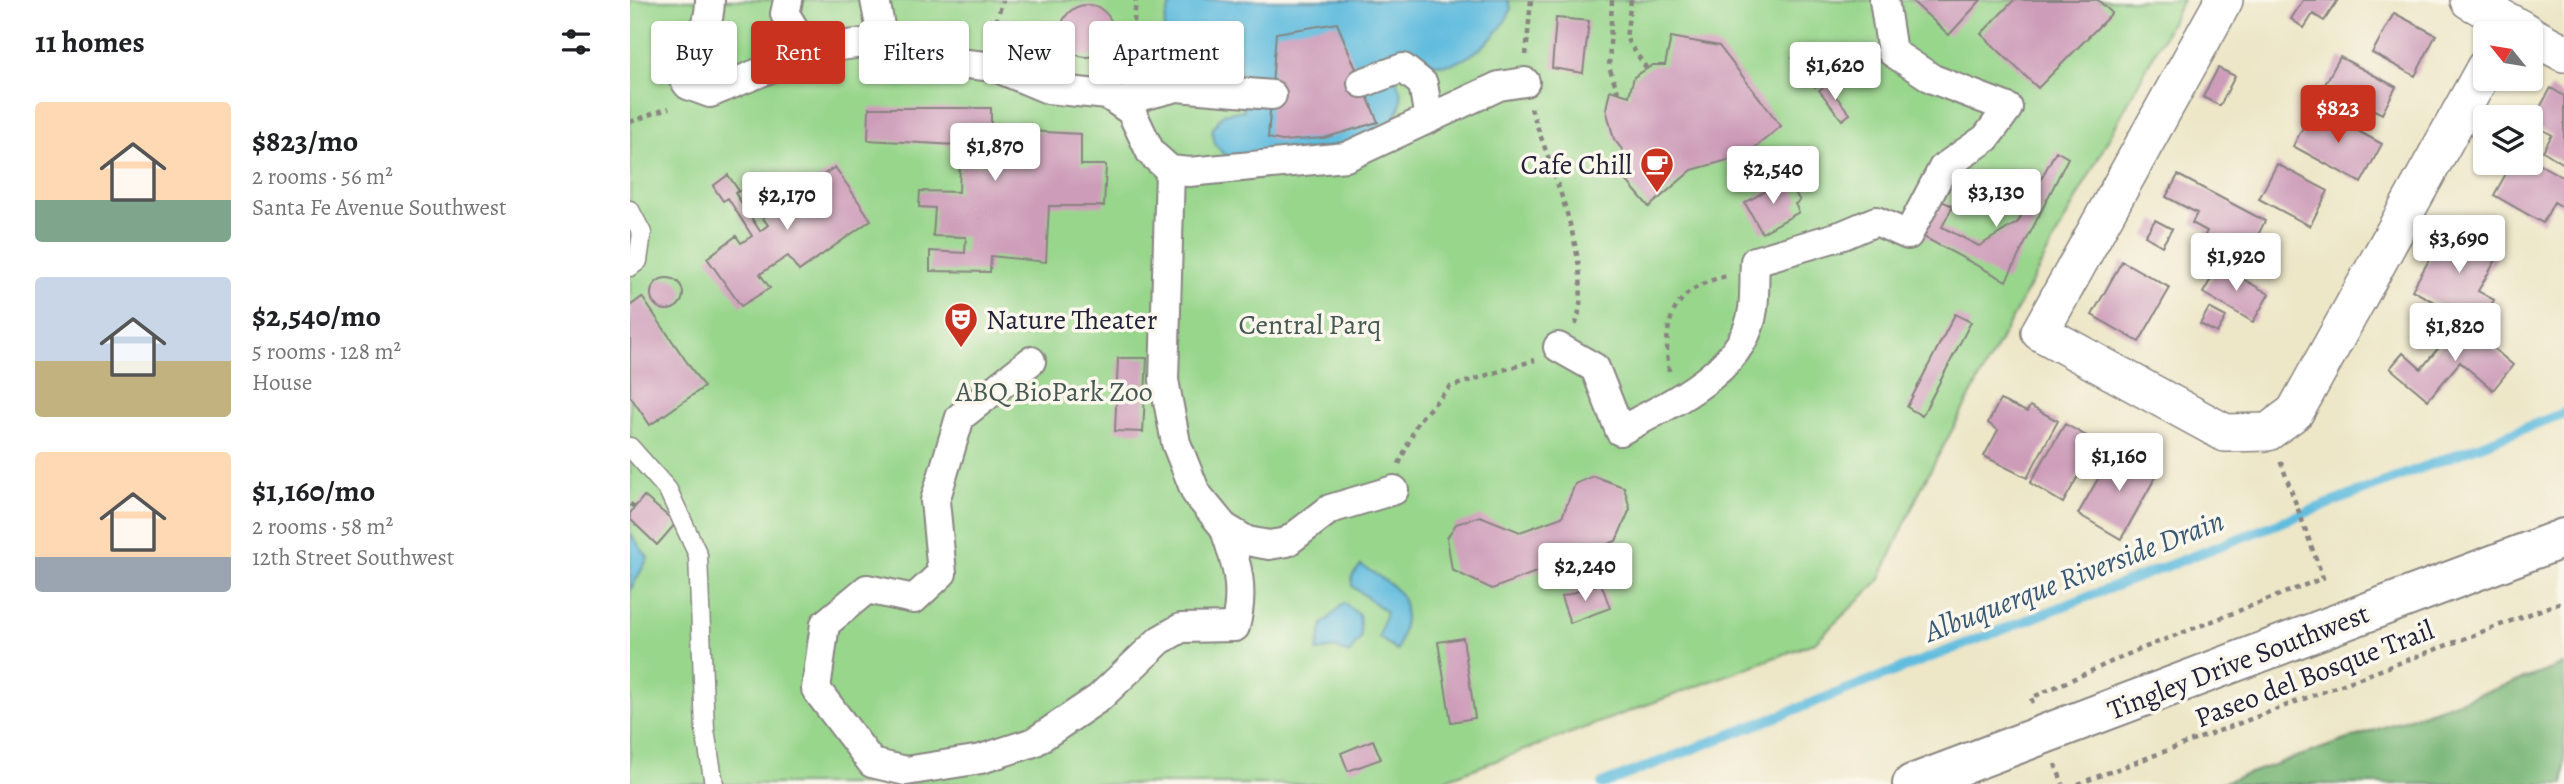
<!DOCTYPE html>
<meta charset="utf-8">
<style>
:root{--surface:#fff;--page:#f2f2f2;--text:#202124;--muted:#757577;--accent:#c8321e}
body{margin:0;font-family:Alegreya,serif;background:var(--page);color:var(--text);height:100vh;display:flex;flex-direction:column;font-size:26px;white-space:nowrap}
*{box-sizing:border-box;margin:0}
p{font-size:23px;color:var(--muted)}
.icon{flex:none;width:38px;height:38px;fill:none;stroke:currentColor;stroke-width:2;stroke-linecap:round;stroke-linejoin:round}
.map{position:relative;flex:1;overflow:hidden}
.details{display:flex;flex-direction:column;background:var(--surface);width:630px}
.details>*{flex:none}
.guide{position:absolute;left:21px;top:21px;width:665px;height:63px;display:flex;gap:14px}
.needle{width:46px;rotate:300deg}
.fabs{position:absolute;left:1843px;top:21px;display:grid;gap:14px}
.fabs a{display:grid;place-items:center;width:70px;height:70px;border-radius:7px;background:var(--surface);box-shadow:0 2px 5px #0004;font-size:35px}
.price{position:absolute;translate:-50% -60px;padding:0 16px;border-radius:7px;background:#fff;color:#222;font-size:23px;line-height:46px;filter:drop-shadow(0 2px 4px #0008)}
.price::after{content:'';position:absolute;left:50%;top:42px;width:21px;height:16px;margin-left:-10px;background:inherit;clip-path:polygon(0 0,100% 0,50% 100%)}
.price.on{background:var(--accent);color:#fff}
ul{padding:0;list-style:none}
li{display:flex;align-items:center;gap:21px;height:175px;padding:0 35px}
li span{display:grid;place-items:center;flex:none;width:196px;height:140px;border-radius:7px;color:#555}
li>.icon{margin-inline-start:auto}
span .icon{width:84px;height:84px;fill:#fffc;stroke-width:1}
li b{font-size:30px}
h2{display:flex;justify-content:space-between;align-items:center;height:84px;padding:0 35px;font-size:30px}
.tag{padding:0 24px;border-radius:7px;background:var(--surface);box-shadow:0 2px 5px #0004;font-size:24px;line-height:63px}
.tag.on{background:var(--accent);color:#fff}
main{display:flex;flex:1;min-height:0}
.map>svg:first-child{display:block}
.green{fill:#98d68c;stroke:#5d7c64;stroke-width:2}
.forest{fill:#7ab778;stroke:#4e6c5a;stroke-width:2}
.water{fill:#60bcde;stroke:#416f8c;stroke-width:2}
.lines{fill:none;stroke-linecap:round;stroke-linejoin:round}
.stream{stroke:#60bcde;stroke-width:10}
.building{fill:#cd9cb9}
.service-casing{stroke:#888481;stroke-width:21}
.pedestrian-casing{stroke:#888481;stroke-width:32}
.minor-casing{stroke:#888481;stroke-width:40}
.tertiary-casing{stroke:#888481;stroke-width:42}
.path{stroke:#888481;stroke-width:4.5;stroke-dasharray:5 5;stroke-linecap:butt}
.service{stroke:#fff;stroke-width:18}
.pedestrian{stroke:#fff;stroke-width:28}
.minor{stroke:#fff;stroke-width:37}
.tertiary{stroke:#fff;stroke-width:38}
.labels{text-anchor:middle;stroke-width:7;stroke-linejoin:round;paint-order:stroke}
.poi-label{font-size:28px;fill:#22223b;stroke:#fbf7ec;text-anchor:end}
.park-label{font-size:28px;fill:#455853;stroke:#fbf7ec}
.street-label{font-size:28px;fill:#22223b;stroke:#fbf7ec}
.water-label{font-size:30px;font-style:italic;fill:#385874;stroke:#fbf7ec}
</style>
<main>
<section class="details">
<h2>11 homes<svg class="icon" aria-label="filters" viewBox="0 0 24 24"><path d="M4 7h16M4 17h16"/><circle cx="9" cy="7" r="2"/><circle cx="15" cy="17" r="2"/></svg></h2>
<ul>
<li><span style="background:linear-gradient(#ffd9b3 70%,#7fa58c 0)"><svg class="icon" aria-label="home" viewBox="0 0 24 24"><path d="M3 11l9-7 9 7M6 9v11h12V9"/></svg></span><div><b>$823/mo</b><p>2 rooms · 56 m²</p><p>Santa Fe Avenue Southwest</p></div></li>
<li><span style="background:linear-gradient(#c9d6e8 60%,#c2b280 0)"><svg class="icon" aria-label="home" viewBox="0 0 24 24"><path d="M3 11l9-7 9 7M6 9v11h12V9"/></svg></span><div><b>$2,540/mo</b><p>5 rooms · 128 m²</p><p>House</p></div></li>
<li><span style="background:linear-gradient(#ffd9b3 75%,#9aa5b1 0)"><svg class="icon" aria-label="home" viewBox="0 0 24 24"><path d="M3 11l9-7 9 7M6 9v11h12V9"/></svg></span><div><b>$1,160/mo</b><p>2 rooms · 58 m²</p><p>12th Street Southwest</p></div></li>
</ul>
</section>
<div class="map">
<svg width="1934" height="784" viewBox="0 0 1934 784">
<rect width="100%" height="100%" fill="#fbf7ec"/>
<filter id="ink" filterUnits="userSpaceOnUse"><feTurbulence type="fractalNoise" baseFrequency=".0143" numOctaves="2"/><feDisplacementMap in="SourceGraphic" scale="14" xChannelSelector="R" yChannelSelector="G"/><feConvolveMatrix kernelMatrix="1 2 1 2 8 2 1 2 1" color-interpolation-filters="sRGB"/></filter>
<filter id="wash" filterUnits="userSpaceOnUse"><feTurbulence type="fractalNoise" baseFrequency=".00686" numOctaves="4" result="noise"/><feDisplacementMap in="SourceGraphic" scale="28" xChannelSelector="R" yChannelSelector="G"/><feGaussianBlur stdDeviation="1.57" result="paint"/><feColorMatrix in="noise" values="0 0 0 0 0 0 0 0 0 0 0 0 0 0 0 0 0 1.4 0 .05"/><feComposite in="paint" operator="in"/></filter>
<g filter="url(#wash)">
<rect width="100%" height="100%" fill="#ede6c7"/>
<path class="green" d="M 0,0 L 1553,0 L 1292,486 L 1249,581 L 1184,643 L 803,784 L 0,784 Z"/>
<path class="forest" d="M 1934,664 L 1934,784 L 1588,784 L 1914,672 Z"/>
<path class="water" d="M 543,0 L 878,0 L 881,9 C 871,38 817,86 790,54 L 767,51 L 760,66 C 764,77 773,90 771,102 C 762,156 637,153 595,156 L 585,144 L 582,130 L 593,114 L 614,110 L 618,79 C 611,74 603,67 595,63 C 564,48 514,53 543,0 Z
M 0,533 L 18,558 L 0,591 Z
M 731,565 C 776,593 784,598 767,651 L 749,637 L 756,612 L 722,586 L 722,576 Z
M 714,603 L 729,615 L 731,637 L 719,654 L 705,648 L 687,651 L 693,624 Z"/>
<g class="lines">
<path class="stream" d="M 972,784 L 1934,413"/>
</g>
<g id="blocks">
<path class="building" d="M 1281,0 L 1351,0 L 1319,35 Z
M 1384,0 L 1468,0 L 1482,13 L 1408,88 L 1351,34 Z
M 1673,0 L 1708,0 L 1694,21 L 1683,14 L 1674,28 L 1661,19 Z
M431 31a26 26 0 1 1 52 0a26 26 0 1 1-52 0Z
M 1764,13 L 1806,35 L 1785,76 L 1742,53 Z
M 926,18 L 959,21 L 953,73 L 922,68 Z
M 707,23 L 748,122 L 694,138 L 652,141 L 638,138 L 646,33 Z
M 378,26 L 388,34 L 380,46 L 369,38 Z
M 1041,37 L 1089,46 L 1151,126 L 1116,155 L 1062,170 L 1019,207 L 989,172 L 998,157 L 984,139 L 976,109 L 980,90 L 999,96 L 1004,77 L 1023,65 L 1035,65 Z
M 1170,52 L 1193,81 L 1185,87 L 1162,58 Z
M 1710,57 L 1766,87 L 1752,114 L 1695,84 Z
M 1588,68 L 1605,76 L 1590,106 L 1573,97 Z
M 1197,85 L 1220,114 L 1212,120 L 1189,90 Z
M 1921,88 L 1934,96 L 1934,164 L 1913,151 L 1922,135 L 1901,123 Z
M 1684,107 L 1752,144 L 1731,183 L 1663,146 Z
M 239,108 L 361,108 L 361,129 L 451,134 L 451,165 L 476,165 L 474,206 L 419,206 L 416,262 L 361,256 L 360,272 L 300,271 L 300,251 L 335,253 L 336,237 L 303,236 L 305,208 L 289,207 L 290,191 L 329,192 L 330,164 L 361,165 L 361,147 L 238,140 Z
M 1426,151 L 1438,158 L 1376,281 L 1290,235 L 1309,200 L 1323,206 L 1312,227 L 1349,246 L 1388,222 Z
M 1900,159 L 1934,178 L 1934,208 L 1924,202 L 1913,223 L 1864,195 L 1882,163 L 1900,163 Z
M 1647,164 L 1698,191 L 1680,226 L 1629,199 Z
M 205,167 L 241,220 L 169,271 L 158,256 L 130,274 L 140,288 L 111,306 L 77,258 L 106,236 L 111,243 L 122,236 L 98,198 L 93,201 L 83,186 L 98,175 L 109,191 L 105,193 L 130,231 L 138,225 L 132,217 L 147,206 L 137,195 L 142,189 L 149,190 L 158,199 Z
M 1548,175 L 1635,221 L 1626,239 L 1647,250 L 1636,271 L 1574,237 L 1577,231 L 1562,223 L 1567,213 L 1536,197 Z
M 1152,181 L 1156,189 L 1161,186 L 1170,201 L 1165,204 L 1169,212 L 1132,233 L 1115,203 Z
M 1525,220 L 1542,229 L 1532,246 L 1515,236 Z
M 1820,223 L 1871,251 L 1848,291 L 1864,300 L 1849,327 L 1782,290 Z
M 1492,261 L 1540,288 L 1509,342 L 1462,315 Z
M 1589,265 L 1639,294 L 1623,322 L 1573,293 Z
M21 294a16 16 0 1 1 32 0a16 16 0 1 1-32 0Z
M 12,297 L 74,387 L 20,425 L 0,396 L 0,306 Z
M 1579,308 L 1596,317 L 1587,333 L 1570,324 Z
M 1325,314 L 1341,322 L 1292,416 L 1277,407 Z
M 1831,321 L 1883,365 L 1863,390 L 1830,362 L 1798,400 L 1760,368 L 1773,353 L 1791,369 Z
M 488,358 L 517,358 L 513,432 L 485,431 Z
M 1370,400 L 1397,412 L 1400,406 L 1428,421 L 1397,478 L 1354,456 L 1368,430 L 1358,423 Z
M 1435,424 L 1467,442 L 1433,503 L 1400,483 Z
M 1486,447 L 1529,471 L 1491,539 L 1448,514 Z
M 963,476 L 994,487 L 1000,509 L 986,541 L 862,589 L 822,570 L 817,538 L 826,524 L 850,516 L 890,532 L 932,517 L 945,484 Z
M 14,496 L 46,523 L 27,545 L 0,519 L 0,513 Z
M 971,583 L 980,608 L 940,623 L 931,597 Z
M 833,638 L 845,718 L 821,722 L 808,642 Z
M 743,740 L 751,759 L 718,771 L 711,753 Z"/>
</g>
</g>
<g filter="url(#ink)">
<use href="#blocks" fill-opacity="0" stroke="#888481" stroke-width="2"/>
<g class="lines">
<g class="service-casing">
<path id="service" d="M 0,210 L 12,233 L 8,261 L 0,267
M 0,447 L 38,490 L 68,555 L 75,730 L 84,784"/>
</g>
<g class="pedestrian-casing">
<path id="pedestrian" d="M 80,0 C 79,38 65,40 47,69 L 58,85 L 80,93 L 187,49 L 248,41 L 273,48 L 290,59 L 365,67 L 418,89 L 478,95 L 501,111 L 521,153 L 540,170 L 559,172 L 716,157 L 869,86 L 895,82
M 158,0 L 155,14 L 179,53
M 245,0 L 250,26 L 248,41
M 732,83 L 773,68 L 793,84 L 799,119
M 488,102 L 547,87 L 642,95
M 540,170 L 534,380 L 546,443 L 566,493 L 594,527 L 617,541 L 639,545 L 657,542 L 700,509 L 764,490
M 928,347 L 965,368 L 990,431 C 1039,404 1115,372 1123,309 C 1125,293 1124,276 1125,261 L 1213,235 L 1246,221 L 1278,235 L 1313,168 L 1356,138 L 1378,108 L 1303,79 L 1262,52 L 1254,0
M 401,361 L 330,417 L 305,501 L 312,573 L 284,599 L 237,589 L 195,624 L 186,689 L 242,763 L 276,771 L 351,759 L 404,742 L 469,698 L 530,640 L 551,628 L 605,627 C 615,588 607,564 594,527"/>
</g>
<g class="minor-casing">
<path id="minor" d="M 1594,0 L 1410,332 L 1595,433 L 1638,432 L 1665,412 L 1855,68
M 1839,0 L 1898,33
M 1900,35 L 1934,53"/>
</g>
<g class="tertiary-casing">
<path id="tertiary" d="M 1282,784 L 1934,538"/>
</g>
<path class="path" d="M 982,0 L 979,67 L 988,92
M 1001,0 L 996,38 L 1017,69
M 355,38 L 365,24 L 373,0
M 896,55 L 901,0
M 499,70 L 508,49 L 504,20 L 506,0
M 901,108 C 919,165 967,269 945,326
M 0,122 L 39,108
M 1039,371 C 1032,320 1043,289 1096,276
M 769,464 L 788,421 L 820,387 L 905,360
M 0,504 L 5,507
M 1403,703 L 1401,698 L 1503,652 L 1693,578 L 1650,460
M 1425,764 L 1433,784
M 1448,784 L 1934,601"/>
<use href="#service" class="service"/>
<use href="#pedestrian" class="pedestrian"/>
<use href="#minor" class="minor"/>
<use href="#tertiary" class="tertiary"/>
</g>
</g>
<defs>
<g id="cafe-pin" transform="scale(1.75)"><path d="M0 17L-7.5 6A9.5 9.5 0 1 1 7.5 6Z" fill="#c8321e" stroke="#fbf7ec"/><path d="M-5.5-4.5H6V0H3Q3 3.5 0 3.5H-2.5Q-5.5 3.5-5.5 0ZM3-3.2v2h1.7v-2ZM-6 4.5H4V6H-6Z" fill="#fff"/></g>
<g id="theatre-pin" transform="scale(1.75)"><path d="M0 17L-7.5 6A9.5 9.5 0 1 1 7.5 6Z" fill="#c8321e" stroke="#fbf7ec"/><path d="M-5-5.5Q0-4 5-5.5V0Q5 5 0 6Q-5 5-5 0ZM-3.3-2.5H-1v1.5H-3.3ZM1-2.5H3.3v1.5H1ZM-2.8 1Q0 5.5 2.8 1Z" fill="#fff"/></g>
</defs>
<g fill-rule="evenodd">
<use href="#cafe-pin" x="1027" y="164"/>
<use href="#theatre-pin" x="331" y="319"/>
</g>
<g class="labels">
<g class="poi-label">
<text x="1002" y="174">Cafe Chill</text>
<text x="356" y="329" text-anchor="start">Nature Theater</text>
</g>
<g class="park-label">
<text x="680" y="334">Central Parq</text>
<text x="424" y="401">ABQ BioPark Zoo</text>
</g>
<g class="street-label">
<text transform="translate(1608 661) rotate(-21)" y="10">Tingley Drive Southwest</text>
<text transform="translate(1684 673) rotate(-21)" y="10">Paseo del Bosque Trail</text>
</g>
<g class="water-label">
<text transform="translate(1444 576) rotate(-21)" y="10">Albuquerque Riverside Drain</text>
</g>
</g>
</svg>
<div class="fabs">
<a><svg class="needle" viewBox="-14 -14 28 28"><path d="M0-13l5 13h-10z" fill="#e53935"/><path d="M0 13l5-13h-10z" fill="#757577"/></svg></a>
<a><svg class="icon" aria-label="layers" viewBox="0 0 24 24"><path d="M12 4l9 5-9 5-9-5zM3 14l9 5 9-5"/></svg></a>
</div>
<b class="price" style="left:1205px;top:102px">$1,620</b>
<b class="price on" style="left:1708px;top:145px">$823</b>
<b class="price" style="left:365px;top:183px">$1,870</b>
<b class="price" style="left:1143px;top:206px">$2,540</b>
<b class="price" style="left:1366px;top:229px">$3,130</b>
<b class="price" style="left:157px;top:232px">$2,170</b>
<b class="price" style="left:1829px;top:275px">$3,690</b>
<b class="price" style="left:1606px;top:293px">$1,920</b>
<b class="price" style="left:1825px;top:363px">$1,820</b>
<b class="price" style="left:1489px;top:493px">$1,160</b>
<b class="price" style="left:955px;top:603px">$2,240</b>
<div class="guide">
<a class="tag">Buy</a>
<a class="tag on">Rent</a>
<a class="tag">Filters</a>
<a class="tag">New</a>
<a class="tag">Apartment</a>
</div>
</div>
</main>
